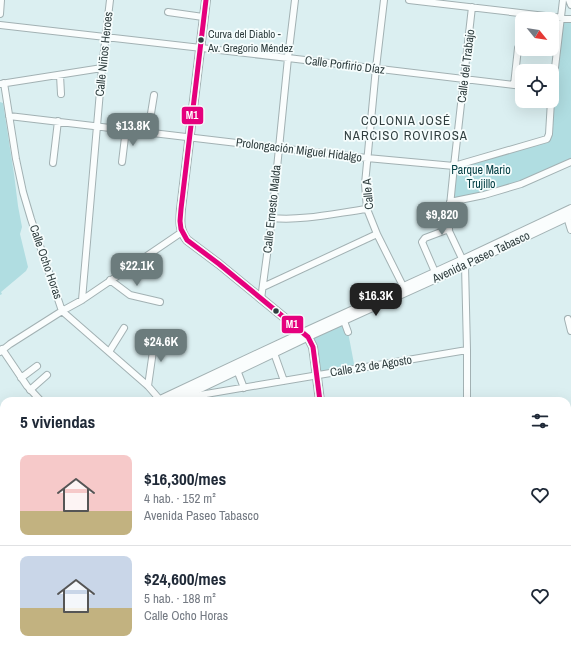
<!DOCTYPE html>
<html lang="es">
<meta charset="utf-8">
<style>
:root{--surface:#fff;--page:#f2f2f3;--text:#1f2937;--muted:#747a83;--line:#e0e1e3;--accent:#6c7c7d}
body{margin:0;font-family:"Archivo Narrow",sans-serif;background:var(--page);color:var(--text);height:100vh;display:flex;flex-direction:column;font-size:15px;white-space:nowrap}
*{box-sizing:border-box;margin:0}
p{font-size:13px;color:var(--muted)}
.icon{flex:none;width:22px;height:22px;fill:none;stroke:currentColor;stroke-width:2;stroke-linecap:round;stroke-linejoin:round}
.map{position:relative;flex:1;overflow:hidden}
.drawer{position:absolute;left:0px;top:397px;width:571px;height:256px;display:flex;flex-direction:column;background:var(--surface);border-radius:12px 12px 0 0;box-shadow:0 4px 16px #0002}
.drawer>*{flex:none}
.needle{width:26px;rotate:120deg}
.controls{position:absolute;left:515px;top:12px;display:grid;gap:8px}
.controls a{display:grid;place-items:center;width:44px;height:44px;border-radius:8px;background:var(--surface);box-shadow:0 4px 16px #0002;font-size:20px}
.price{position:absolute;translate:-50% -34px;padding:0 9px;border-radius:8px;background:var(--accent);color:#fff;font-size:13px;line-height:26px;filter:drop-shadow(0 1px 2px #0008)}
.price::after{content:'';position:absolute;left:50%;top:24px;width:12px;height:9px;margin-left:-6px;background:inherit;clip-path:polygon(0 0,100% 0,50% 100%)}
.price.on{background:#222;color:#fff}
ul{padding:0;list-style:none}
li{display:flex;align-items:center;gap:12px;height:100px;padding:0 20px}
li+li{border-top:1px solid var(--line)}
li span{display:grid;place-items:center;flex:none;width:112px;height:80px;border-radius:8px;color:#555}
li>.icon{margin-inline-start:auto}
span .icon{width:48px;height:48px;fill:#fffc;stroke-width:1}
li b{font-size:17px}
h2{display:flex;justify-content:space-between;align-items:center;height:48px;padding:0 20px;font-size:17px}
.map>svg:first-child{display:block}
.green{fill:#b0dde1}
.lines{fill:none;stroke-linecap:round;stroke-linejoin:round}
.minor-casing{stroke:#a2b1b3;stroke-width:8}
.major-casing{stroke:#a2b1b3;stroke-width:10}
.minor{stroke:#fafdfd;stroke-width:6}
.major{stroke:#fafdfd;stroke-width:8}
.bus-1-casing{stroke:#f6fdfd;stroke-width:8}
.bus-1{stroke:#e5007d;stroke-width:5}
.bus-dot{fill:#303e3f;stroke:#f6fdfd;stroke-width:1.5}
.labels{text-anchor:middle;stroke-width:3.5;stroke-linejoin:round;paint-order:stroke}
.bus-label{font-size:11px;fill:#303e3f;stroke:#f6fdfd;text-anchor:start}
.street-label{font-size:12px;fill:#303e3f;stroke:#f6fdfd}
.park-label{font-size:12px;fill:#064146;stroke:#f6fdfd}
.neighbourhood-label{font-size:13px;letter-spacing:1px;fill:#303e3f;stroke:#f6fdfd}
.line-badge{stroke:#f6fdfd;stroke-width:1.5}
.badge-label{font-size:11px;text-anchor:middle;font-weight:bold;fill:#fff}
</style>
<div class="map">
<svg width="571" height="653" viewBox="0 0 571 653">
<rect width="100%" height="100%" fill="#dbeff1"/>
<path class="green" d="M 560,18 L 571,19 L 571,162 L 521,184 L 450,202 L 454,166 L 546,140 L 552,101 L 552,89 Z
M 0,102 L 3,103 L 14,174 L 18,206 L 22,227 L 20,234 L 28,267 L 26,271 L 1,292 L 2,294 L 0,295 Z
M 344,321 L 348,332 L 355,369 L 316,375 L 313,334 Z
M 4,478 L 4,539 L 0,537 L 0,480 Z
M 0,546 L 4,548 L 4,649 L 116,649 L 114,653 L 0,653 Z"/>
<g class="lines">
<g class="minor-casing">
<path id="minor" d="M 384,0 L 376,68 L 365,184 L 367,209 L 377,234 L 403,286
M 409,0 L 571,19
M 569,0 L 571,5
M 168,12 L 203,17
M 0,14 L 1,0
M 0,25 L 288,58 L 522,86
M 60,75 L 61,94
M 4,83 L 16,159 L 23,192 L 31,219 L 62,311 L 148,386 L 161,401
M 0,84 L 102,68
M 514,85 L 518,48
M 552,93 L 563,0
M 9,116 L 279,148 L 367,158 L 454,166 L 547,139 L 549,134 L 551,101
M 148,132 L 154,95
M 122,162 L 126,129
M 53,163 L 58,121
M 450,202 L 484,195 L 521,184 L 571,162
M 567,217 L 571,230
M 272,218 C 303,221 336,213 367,209
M 435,272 L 422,242 L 425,238 L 449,229
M 110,280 L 130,295 L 160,302
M 263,287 L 377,234
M 261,299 L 272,218 L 288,58 L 295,0
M 82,300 L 102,68 L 110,0
M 568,319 L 571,331
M 344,321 L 348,332
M 2,349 L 27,386 L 41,401
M 0,352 L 10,344 L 62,311 L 82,300 L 182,232
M 109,352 L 124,328
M 274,353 L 284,381
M 237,370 L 244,388
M 21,378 L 37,366
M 148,386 L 155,337
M 30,390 L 47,375
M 184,397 L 200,395 L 467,350
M 467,401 L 467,350 L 465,265 L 449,231 L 448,225 L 454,166 L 472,7
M 567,417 L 571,415
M 0,440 L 4,443
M 0,537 L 4,539
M 567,566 L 571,580
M 567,624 L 571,625
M 32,649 L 32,650
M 249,649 L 257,653
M 414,649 L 415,653
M 155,653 L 157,649
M 221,653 L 223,649
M 496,653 L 496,649
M 550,653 L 551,649"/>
</g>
<g class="major-casing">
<path id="major" d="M 206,0 L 181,209 C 180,221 179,230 187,240 L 219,264 L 308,337 L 313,347 L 314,354 L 320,401
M 158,401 L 303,333 L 463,260 L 571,209
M 173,401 L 313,334 L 465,265 L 571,215
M 0,472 L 4,470
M 0,480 L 4,478
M 355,649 L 355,653"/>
</g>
<use href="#minor" class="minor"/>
<use href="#major" class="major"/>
<g class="bus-1-casing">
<path id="bus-1" d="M 206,0 L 181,209 L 180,221 L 181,229 L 187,240 L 219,264 L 308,337 L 313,347 L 320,401"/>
</g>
<use href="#bus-1" class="bus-1"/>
</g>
<g class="bus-dot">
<circle cx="201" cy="40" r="3.5"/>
<circle cx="276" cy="311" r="3.5"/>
</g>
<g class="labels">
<g class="bus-label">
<text x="208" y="38">Curva del Diablo -<tspan x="208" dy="14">Av. Gregorio Méndez</tspan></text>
</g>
<g class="street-label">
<text transform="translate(104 54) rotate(-84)" y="4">Calle Niños Heroes</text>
<text transform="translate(345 65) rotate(7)" y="4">Calle Porfirio Díaz</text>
<text transform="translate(466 66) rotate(-83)" y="4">Calle del Trabajo</text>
<text transform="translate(299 150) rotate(7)" y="4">Prolongación Miguel Hidalgo</text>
<text transform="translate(368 194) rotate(-95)" y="4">Calle A</text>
<text transform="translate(272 209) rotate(-84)" y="4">Calle Ernesto Malda</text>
<text transform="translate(481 257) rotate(-25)" y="4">Avenida Paseo Tabasco</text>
<text transform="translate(46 262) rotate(71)" y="4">Calle Ocho Horas</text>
<text transform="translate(371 366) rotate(-9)" y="4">Calle 23 de Agosto</text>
</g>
<g class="park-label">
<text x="481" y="174">Parque Mario<tspan x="481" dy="14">Trujillo</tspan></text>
</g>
<g class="neighbourhood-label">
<text x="406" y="125">COLONIA JOSÉ<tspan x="406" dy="15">NARCISO ROVIROSA</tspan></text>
</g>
</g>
<g class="line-badge">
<rect x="181" y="106" width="23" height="19" rx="4" fill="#e5007d"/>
<rect x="281" y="315" width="23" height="19" rx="4" fill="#e5007d"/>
</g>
<g class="badge-label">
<text x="192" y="119">M1</text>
<text x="292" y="328">M1</text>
</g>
</svg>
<div class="controls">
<a><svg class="needle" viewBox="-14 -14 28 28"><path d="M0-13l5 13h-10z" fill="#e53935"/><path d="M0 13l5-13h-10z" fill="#747a83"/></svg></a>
<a><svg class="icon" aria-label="locate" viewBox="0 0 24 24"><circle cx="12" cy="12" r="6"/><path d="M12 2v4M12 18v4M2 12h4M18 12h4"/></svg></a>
</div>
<b class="price" style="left:133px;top:147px">$13.8K</b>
<b class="price" style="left:442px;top:236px">$9,820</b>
<b class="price" style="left:137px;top:287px">$22.1K</b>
<b class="price on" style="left:376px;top:317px">$16.3K</b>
<b class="price" style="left:161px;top:363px">$24.6K</b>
<section class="drawer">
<h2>5 viviendas<svg class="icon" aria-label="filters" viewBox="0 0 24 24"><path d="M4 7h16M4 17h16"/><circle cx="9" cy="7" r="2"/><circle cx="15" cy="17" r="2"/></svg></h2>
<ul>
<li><span style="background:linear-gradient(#f6c9c9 70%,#c2b280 0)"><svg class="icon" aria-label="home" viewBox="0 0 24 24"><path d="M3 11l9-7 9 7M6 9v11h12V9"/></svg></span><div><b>$16,300/mes</b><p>4 hab. · 152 m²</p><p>Avenida Paseo Tabasco</p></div><svg class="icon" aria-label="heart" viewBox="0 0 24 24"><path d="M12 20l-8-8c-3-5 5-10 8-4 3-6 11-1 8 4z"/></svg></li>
<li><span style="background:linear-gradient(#c9d6e8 65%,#c2b280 0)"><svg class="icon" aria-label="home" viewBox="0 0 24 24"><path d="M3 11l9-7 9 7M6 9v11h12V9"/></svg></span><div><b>$24,600/mes</b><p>5 hab. · 188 m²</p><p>Calle Ocho Horas</p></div><svg class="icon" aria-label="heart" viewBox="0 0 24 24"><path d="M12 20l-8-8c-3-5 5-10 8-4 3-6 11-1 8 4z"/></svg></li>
</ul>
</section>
</div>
